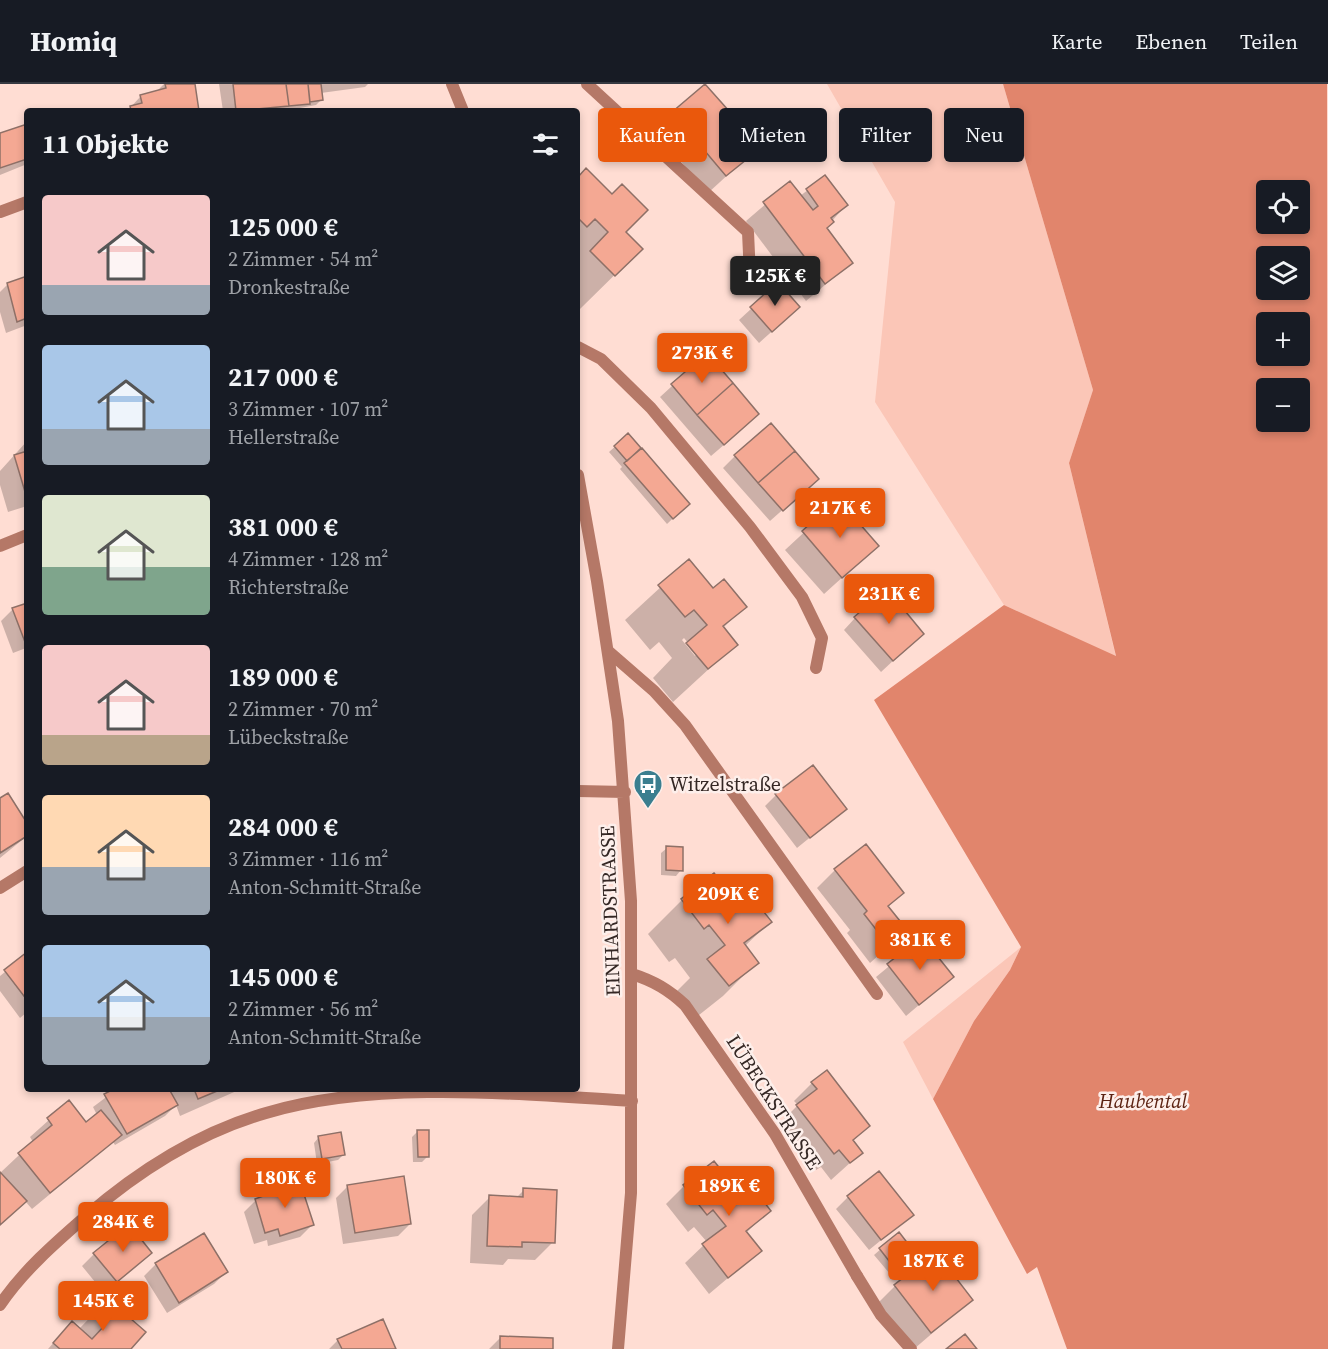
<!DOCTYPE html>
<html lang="de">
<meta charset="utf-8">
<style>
:root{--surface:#171b24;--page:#20242c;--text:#f1f3f6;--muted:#9ea1a6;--line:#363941;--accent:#ea580c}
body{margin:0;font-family:"Source Serif 4",serif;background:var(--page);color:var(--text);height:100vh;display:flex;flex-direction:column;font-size:22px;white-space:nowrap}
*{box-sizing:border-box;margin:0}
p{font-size:20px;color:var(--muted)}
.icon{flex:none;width:33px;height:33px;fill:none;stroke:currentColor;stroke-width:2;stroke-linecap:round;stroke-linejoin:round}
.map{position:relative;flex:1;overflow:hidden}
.details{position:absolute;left:24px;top:24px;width:556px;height:984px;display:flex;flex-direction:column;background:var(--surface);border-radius:6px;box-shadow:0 3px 9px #0003}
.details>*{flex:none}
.banner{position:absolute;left:598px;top:24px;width:570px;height:54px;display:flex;gap:12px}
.controls{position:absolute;left:1256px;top:96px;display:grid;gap:12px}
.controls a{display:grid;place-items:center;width:54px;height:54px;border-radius:6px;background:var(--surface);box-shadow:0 3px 9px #0003;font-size:30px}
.price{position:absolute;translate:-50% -51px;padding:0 14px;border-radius:6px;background:var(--accent);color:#fff;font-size:20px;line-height:39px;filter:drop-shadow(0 2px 3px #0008)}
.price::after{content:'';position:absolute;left:50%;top:36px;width:18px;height:14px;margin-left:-9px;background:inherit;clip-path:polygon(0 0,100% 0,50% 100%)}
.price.active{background:#222;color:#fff}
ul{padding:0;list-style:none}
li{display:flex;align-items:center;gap:18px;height:150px;padding:0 18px}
li span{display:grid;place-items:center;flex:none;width:168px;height:120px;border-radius:6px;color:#555}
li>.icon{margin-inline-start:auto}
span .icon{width:72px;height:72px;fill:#fffc;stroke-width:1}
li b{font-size:26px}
h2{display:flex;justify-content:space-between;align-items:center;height:72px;padding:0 18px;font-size:26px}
.tag{padding:0 21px;border-radius:6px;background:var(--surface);box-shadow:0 3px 9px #0003;font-size:21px;line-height:54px}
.tag.active{background:var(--accent);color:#fff}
header{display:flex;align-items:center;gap:36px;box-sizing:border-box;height:84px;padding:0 30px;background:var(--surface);border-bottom:2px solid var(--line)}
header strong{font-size:28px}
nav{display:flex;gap:33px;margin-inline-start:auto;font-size:21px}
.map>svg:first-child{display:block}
.green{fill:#fbc6b7}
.forest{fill:#e1856c;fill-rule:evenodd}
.shadow{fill:#0003;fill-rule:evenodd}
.building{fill:#f4a893;stroke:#8e7067;stroke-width:1.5}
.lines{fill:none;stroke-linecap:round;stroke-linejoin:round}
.lane{stroke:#b57867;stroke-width:12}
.street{stroke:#b57867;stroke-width:12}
.labels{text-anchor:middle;stroke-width:5;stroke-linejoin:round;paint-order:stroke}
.poi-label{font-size:20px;fill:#342724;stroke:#fdefeb;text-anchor:start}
.street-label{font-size:20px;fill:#342724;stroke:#fdefeb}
.park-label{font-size:20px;font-style:italic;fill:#5c2212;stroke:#fdefeb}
</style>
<header>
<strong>Homiq</strong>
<nav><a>Karte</a><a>Ebenen</a><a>Teilen</a></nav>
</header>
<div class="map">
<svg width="1328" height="1265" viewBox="0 0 1328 1265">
<rect width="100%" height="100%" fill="#ffddd3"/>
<path class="green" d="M 827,0 L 1003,0 L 1093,306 L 1069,379 L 1116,573 L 1004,521 L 875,318 L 895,118 Z
M 1021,863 L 1010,886 L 974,937 L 933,1015 L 903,958 Z"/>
<path class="forest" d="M 1003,0 L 1327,0 L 1328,1265 L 1067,1265 L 1037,1183 L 1027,1190 L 933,1015 L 974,937 L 1010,886 L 1021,863 L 874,616 L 1004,521 L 1116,572 L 1069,379 L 1093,306 ZM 1266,106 L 1299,106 L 1299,140 L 1266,140 ZM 1266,172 L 1299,172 L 1299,206 L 1266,206 ZM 1266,238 L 1299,238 L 1299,272 L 1266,272 ZM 1266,304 L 1299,304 L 1299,338 L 1266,338 Z"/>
<path class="shadow" d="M 164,0 L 193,0 L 198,27 L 127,27 L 141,12 L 156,8 Z
M 219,0 L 368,0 L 365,3 L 321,9 L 322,15 L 316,21 L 284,27 L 223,27 Z
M 706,1 L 743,45 L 730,58 L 744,76 L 708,109 L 655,47 Z
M 27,43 L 27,80 L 0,91 L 0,50 Z
M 586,87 L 624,148 L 641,165 L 580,225 L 578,223 L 578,95 Z
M 825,93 L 846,121 L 825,145 L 851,179 L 806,217 L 746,137 L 790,99 L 800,112 Z
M 27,194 L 27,241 L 6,249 L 0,228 L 0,208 L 8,200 Z
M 778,200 L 786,235 L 759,259 L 739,236 Z
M 706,271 L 746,342 L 711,372 L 660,313 Z
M 628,351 L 688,420 L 667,440 L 620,385 L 622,383 L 609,368 Z
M 27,357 L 27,422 L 8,428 L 0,401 L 0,387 Z
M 735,372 L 805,406 L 770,437 L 723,384 Z
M 838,417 L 877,462 L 824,510 L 785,466 Z
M 689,477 L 713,506 L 745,522 L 723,544 L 736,560 L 673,618 L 653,594 L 672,574 L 659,558 L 650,566 L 625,536 ZM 684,554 L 697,570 L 695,572 L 682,556 Z
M 27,520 L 27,567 L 26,564 L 13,569 L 1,537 L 13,525 Z
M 855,534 L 922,550 L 881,588 L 844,546 Z
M 776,711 L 845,725 L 797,764 L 765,722 Z
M 0,715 L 27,742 L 27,752 L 0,774 Z
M 667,764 L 681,786 L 676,792 L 661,791 L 661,769 Z
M 835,786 L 902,809 L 887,824 L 906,847 L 870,879 L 847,849 L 850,846 L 817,804 Z
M 713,791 L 735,818 L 770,838 L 745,862 L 757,878 L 723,912 L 694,935 L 674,910 L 690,894 L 675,874 L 669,878 L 648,850 L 682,816 Z
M 922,855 L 952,893 L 906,932 L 876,893 Z
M 27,870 L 27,928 L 20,934 L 0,907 L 0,892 Z
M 812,999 L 868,1042 L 852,1058 L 861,1069 L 831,1096 L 821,1083 L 816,1086 L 779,1040 L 798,1021 L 794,1017 Z
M 117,1005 L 241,1005 L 180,1032 L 176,1021 L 165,1032 L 115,1061 L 113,1058 L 32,1125 L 25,1117 L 0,1140 L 0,1089 L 33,1058 L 30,1053 L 69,1018 L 86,1040 L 97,1031 L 93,1023 Z
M 418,1047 L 428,1072 L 422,1078 L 413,1078 L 412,1053 Z
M 319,1053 L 343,1071 L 338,1076 L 317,1080 L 314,1059 Z
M 348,1102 L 410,1140 L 398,1152 L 343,1160 L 336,1114 Z
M 684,1102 L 736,1107 L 769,1127 L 746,1149 L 760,1167 L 709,1210 L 685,1179 L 707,1158 L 694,1143 L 688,1148 L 666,1120 Z
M 524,1106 L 553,1158 L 535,1176 L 508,1175 L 503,1181 L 470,1179 L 472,1131 L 490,1113 L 516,1114 Z
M 265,1107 L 312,1141 L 300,1153 L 268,1162 L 267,1156 L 254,1160 L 244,1128 Z
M 848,1113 L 912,1131 L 869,1166 L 836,1125 Z
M 898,1150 L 908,1176 L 890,1190 L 874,1171 Z
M 203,1151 L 226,1188 L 214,1200 L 167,1229 L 144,1192 L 156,1180 Z
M 150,1169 L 104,1209 L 82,1182 L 94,1170 Z
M 895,1202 L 971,1216 L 914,1265 L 877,1220 Z
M 107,1216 L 129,1265 L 48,1265 L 55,1257 L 79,1245 Z
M 501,1253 L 551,1265 L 489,1265 Z
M 338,1256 L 395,1265 L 329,1265 Z"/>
<path class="building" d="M 165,0 L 195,0 L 199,27 L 131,27 L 130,22 L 142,19 L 140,11 L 166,4 Z
M 233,0 L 286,0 L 289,22 L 236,27 Z
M 286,0 L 308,0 L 310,20 L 289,22 Z
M 308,0 L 321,0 L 323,16 L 310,18 Z
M 705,0 L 745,45 L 731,57 L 746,76 L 726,92 L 672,28 Z
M 27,40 L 27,75 L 0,84 L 0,49 Z
M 586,84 L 612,110 L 622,100 L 648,126 L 626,148 L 643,165 L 615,192 L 590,167 L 608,148 L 595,135 L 587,143 L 578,134 L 578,93 Z
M 825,91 L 848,121 L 831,134 L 834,138 L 827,144 L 853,179 L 825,200 L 763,118 L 790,97 L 813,126 L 818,122 L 806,105 Z
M 27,192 L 27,234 L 17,238 L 7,199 Z
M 778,198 L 800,223 L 772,248 L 750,223 Z
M 707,269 L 733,299 L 697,331 L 671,300 Z
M 733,299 L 759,330 L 724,361 L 697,331 Z
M 771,339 L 795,367 L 758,399 L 734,371 Z
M 628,349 L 641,364 L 627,377 L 614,362 Z
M 642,364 L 690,420 L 673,435 L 624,379 Z
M 27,367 L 27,410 L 26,411 L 14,371 Z
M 795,367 L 819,395 L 783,427 L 758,399 Z
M 838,415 L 879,462 L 842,494 L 802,447 Z
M 689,475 L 713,504 L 724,495 L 747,523 L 723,542 L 738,561 L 708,585 L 686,559 L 707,541 L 694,526 L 685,533 L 658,501 Z
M 887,505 L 924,550 L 893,577 L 854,533 Z
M 27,519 L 27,557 L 25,558 L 12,524 Z
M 813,681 L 847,725 L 810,754 L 775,710 Z
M 8,709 L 27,739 L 27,752 L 0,769 L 0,714 Z
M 866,760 L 904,809 L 888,822 L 908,847 L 889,862 L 864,830 L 867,827 L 834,785 Z
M 666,762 L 683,763 L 683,787 L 666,786 Z
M 714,789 L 735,816 L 747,807 L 772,838 L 744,859 L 759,879 L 729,902 L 707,875 L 725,861 L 709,841 L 704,845 L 681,815 Z
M 922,853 L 954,893 L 919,921 L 887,880 Z
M 27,868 L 27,916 L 4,886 Z
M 827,986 L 870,1042 L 853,1056 L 863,1069 L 850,1079 L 839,1066 L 834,1070 L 796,1021 L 817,1005 L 811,998 Z
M 114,1005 L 169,1005 L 178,1021 L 127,1050 L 104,1010 Z
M 194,1005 L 222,1005 L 198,1015 Z
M 69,1016 L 86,1038 L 101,1026 L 122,1051 L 50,1109 L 18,1069 L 52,1041 L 47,1034 Z
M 417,1046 L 429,1046 L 429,1073 L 418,1073 Z
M 341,1048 L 345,1071 L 322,1075 L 318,1052 Z
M 714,1077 L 736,1105 L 747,1096 L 771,1127 L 746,1147 L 762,1167 L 728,1194 L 702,1160 L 726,1142 L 713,1126 L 707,1131 L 683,1101 Z
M 879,1087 L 914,1131 L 881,1156 L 847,1112 Z
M 0,1088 L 27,1117 L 0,1141 Z
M 404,1092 L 411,1140 L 355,1149 L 347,1101 Z
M 299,1095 L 314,1141 L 280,1152 L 278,1145 L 265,1149 L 255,1115 L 266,1111 L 264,1106 Z
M 523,1104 L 557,1106 L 555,1159 L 522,1158 L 522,1163 L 487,1162 L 489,1111 L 523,1113 Z
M 129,1140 L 152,1169 L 117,1198 L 93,1169 Z
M 899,1148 L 916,1170 L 896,1186 L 879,1164 Z
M 204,1149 L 228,1188 L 179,1219 L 155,1179 Z
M 936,1168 L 973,1216 L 931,1249 L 894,1201 Z
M 107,1214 L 146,1248 L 131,1265 L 60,1265 L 53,1259 L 72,1237 L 92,1255 L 105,1241 L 92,1230 Z
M 383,1235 L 396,1265 L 342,1265 L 337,1255 Z
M 965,1250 L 977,1265 L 946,1265 Z
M 500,1252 L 553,1254 L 553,1265 L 500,1265 Z"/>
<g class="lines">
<path class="lane" d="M 857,1192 L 881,1231 L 911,1265"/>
<path class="street" d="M 452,0 L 463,27
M 587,0 L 748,148 L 750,192
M 0,128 L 27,118
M 578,263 L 601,275 L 651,324 L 750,443 L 802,513 L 822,554 L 816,584
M 578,391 L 597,497 L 618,637 L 631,817 L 631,1109 L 618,1265
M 0,462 L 27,451
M 608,567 L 654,607 L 685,641 L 877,910
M 578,707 L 625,708
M 0,804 L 27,787
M 632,890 C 654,897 669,906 685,921 L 775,1050 L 857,1192
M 0,1221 C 22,1188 55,1159 85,1133 C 137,1088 200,1048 266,1029 C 377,996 517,1010 632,1017"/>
</g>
<defs>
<g id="bus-pin" transform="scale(1.5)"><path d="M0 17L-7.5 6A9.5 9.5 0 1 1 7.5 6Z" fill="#3b7e8f" stroke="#fdefeb"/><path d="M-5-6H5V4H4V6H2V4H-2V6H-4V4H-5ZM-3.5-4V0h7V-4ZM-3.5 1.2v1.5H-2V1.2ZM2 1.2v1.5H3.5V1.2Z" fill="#fff"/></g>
</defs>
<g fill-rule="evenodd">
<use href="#bus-pin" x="648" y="700"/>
</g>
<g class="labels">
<g class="poi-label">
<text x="669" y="707">Witzelstraße</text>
</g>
<g class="street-label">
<text transform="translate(610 827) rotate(-92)" y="7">EINHARDSTRASSE</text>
<text transform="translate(774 1018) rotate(57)" y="7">LÜBECKSTRASSE</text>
</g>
<g class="park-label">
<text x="1143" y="1024">Haubental</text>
</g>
</g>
</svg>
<div class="controls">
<a><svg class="icon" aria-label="locate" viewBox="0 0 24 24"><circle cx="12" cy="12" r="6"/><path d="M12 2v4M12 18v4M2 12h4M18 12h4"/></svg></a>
<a><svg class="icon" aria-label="layers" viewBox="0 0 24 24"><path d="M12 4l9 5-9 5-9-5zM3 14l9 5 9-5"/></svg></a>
<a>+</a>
<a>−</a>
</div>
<b class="price active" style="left:775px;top:223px">125K €</b>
<b class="price" style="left:702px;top:300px">273K €</b>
<b class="price" style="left:840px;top:455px">217K €</b>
<b class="price" style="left:889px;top:541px">231K €</b>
<b class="price" style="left:728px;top:841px">209K €</b>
<b class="price" style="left:920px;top:887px">381K €</b>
<b class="price" style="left:285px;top:1125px">180K €</b>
<b class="price" style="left:729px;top:1133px">189K €</b>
<b class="price" style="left:123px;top:1169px">284K €</b>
<b class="price" style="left:933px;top:1208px">187K €</b>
<b class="price" style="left:103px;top:1248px">145K €</b>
<div class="banner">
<a class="tag active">Kaufen</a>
<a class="tag">Mieten</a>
<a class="tag">Filter</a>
<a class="tag">Neu</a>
</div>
<section class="details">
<h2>11 Objekte<svg class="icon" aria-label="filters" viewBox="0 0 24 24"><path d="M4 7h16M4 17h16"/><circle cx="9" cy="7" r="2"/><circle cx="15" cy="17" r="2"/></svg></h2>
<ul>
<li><span style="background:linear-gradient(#f6c9c9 75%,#9aa5b1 0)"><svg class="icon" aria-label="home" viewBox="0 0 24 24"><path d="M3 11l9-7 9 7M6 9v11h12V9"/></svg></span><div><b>125 000 €</b><p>2 Zimmer · 54 m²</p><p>Dronkestraße</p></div></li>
<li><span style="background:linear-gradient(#a9c7e8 70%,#9aa5b1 0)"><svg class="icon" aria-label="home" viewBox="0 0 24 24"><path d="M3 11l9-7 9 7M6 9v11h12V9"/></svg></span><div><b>217 000 €</b><p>3 Zimmer · 107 m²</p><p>Hellerstraße</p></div></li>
<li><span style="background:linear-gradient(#dfe7d0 60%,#7fa58c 0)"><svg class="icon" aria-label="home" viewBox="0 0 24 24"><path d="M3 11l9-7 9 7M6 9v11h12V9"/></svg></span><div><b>381 000 €</b><p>4 Zimmer · 128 m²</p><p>Richterstraße</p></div></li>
<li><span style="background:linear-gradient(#f6c9c9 75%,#b9a48a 0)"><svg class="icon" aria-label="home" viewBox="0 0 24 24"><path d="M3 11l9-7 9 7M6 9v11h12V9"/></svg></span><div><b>189 000 €</b><p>2 Zimmer · 70 m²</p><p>Lübeckstraße</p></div></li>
<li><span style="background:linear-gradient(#ffd9b3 60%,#9aa5b1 0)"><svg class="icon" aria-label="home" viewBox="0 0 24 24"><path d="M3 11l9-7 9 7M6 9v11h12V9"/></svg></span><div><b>284 000 €</b><p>3 Zimmer · 116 m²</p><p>Anton-Schmitt-Straße</p></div></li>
<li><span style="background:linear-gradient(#a9c7e8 60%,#9aa5b1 0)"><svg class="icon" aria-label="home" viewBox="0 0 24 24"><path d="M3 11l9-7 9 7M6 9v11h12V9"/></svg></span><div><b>145 000 €</b><p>2 Zimmer · 56 m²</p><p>Anton-Schmitt-Straße</p></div></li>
</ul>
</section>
</div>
